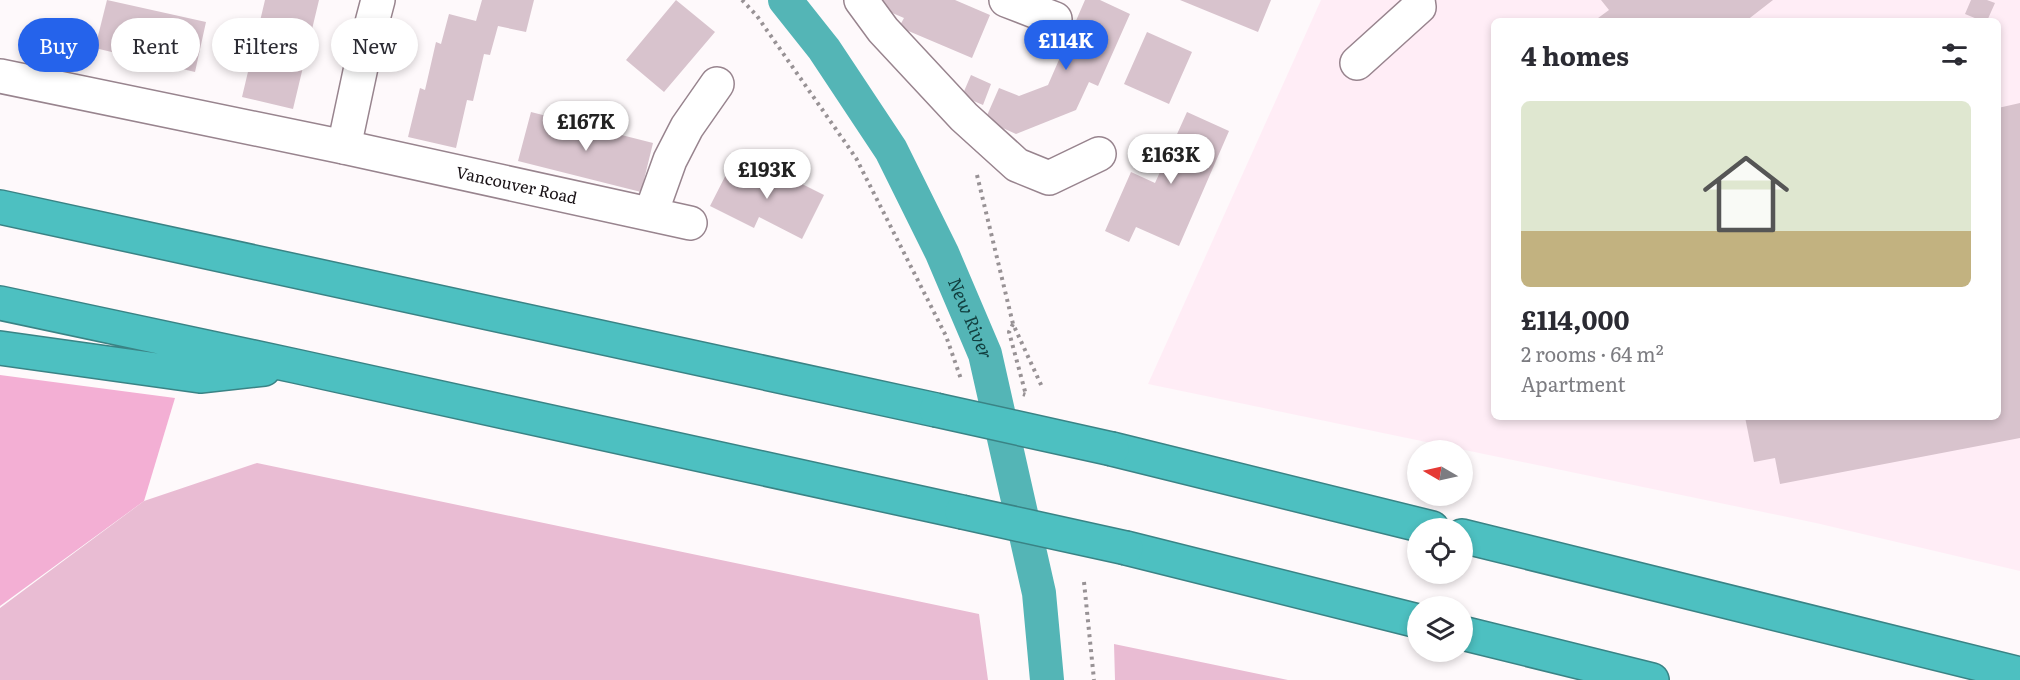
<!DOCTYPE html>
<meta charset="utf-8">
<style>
:root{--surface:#fff;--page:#f7f7f7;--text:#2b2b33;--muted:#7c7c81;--accent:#2563eb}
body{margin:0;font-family:Literata,serif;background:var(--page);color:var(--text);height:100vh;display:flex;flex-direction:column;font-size:22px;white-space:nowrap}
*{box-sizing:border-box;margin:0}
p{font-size:20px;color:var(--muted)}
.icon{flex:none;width:33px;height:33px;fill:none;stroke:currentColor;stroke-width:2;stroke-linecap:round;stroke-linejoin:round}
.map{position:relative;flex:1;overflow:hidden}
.side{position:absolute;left:1491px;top:18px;width:510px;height:402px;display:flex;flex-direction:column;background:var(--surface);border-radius:9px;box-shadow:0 3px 9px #0003}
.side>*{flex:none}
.guide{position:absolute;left:18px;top:18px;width:570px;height:54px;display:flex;gap:12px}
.needle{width:39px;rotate:279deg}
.fabs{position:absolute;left:1407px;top:440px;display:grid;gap:12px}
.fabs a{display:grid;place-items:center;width:66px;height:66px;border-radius:50%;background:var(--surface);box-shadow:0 3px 9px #0003;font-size:30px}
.price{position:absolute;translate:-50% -51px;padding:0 14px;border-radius:21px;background:#fff;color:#222;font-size:20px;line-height:39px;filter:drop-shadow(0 2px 3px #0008)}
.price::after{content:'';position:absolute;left:50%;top:36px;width:18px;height:14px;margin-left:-9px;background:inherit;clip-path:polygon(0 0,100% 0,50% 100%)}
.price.current{background:var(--accent);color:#fff}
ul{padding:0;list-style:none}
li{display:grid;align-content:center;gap:12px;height:318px;padding:0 30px}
li span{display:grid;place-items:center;height:186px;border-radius:9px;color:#555}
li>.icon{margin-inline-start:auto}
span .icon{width:108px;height:108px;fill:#fffc;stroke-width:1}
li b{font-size:26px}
h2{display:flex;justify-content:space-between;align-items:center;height:72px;padding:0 30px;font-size:26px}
.pill{padding:0 21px;border-radius:27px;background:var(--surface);box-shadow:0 3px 9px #0003;font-size:21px;line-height:54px}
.pill.current{background:var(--accent);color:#fff}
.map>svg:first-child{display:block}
.built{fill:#ffedf6;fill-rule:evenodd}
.green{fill:#e9bcd3}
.forest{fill:#f3afd4}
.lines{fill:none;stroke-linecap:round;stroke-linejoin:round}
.canal{stroke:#54b5b6;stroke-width:34}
.building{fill:#d8c3cd}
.minor-casing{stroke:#98848e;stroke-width:36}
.highway-casing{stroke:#3a8385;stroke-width:36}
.path{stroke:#989295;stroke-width:4;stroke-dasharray:3 4.5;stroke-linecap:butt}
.minor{stroke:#fff;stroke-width:33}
.highway{stroke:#4dc0c1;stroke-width:33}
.highway-bridge-casing{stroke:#3a8385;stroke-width:36;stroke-linecap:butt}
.highway-bridge{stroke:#4dc0c1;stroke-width:33}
.labels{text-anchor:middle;stroke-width:5;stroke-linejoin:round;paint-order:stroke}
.street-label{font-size:16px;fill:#181115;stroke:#fff}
.water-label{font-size:18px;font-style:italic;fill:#124040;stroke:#fff}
</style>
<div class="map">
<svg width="2020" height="680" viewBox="0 0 2020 680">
<rect width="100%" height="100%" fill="#fef9fb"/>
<path class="built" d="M 1321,0 L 2020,0 L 2020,571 L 1816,523 L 1148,384 ZM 1494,21 L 1998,21 L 1998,417 L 1494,417 Z"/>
<path class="green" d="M 257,463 L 979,614 L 988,680 L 0,680 L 0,608 L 144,501 Z
M 1114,644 L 1288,680 L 1115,680 Z"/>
<path class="forest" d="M 0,375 L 175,398 L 144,501 L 0,606 Z"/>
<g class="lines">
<path class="canal" id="s1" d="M 785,0 L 824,49 L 891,150 L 942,253 L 985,354 L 1039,593 L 1047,680"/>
</g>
<path class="building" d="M 107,0 L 206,22 L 195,72 L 95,48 Z
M 265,0 L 319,0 L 293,109 L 242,97 Z
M 482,0 L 534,0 L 526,32 L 498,26 L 490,55 L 484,54 L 473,101 L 467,100 L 456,148 L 408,137 L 420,88 L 425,90 L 436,42 L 441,44 L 449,14 L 476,21 Z
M 676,0 L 715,32 L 664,92 L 626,60 Z
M 874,0 L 955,0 L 990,15 L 972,58 L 899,27 L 904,18 L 876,6 Z
M 1085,0 L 1100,0 L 1130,14 L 1098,86 L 1089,82 L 1076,110 L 1016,134 L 985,120 L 999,88 L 1019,96 L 1048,85 Z
M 1180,0 L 1271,0 L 1258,32 Z
M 1601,0 L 1773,0 L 1746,21 L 1594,21 L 1609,10 Z
M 1971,0 L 1987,0 L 1995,3 L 1987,21 L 1982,21 L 1965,14 Z
M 1147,32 L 1192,52 L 1169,104 L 1124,84 Z
M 971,75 L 991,84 L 983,105 L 962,96 Z
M 2020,103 L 2020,438 L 1780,484 L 1775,458 L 1754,462 L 1745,417 L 1998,417 L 1998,108 Z
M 531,112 L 653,143 L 641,192 L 518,161 Z
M 1187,112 L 1229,131 L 1179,246 L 1136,227 L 1129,242 L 1105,231 L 1131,172 L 1155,183 Z
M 734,159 L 778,181 L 782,174 L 824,195 L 802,239 L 759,217 L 754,228 L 710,206 Z"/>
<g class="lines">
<g class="minor-casing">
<g id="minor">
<path d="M 861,0 L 883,30 L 964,117 L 1017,165 L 1049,178 L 1099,154"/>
<path d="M 1006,0 L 1055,19"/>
<path d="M 1357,63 L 1419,7 L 1418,0"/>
<path id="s2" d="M 0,76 L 344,147 L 690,223"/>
<path d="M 344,147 L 364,53 L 378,0"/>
<path d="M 651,213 L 670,160 L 687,127 L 717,84"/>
</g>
</g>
<g class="highway-casing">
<path id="highway" d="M 0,207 L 936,410
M 0,303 L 295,366 L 962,512
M 0,348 L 200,376 L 264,369
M 1112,449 L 1432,528
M 1462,536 L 2020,674
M 1126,548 L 1418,621
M 1462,633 L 1652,680"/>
</g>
<path class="path" d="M 742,0 L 757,16 L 856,158 L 946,336 L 961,379
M 977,175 L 1013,324 L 1043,389
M 1013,324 L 1009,332 L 1026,395 L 1023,394
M 1084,582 L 1094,680"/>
<use href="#minor" class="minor"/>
<use href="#highway" class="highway"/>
<g class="highway-bridge-casing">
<path id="highway-bridge" d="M 936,410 L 1112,449
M 962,512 L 1126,548"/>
</g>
<use href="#highway-bridge" class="highway-bridge"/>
</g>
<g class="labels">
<g class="street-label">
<text dy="6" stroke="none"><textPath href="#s2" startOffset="528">Vancouver Road</textPath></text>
</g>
<g class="water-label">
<text dy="6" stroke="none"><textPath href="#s1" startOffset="370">New River</textPath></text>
</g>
</g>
</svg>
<div class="fabs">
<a><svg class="needle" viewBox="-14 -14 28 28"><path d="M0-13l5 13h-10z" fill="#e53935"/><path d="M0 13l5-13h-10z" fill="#7c7c81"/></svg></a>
<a><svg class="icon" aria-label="locate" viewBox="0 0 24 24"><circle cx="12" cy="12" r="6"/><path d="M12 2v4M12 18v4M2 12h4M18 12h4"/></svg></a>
<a><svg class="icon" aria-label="layers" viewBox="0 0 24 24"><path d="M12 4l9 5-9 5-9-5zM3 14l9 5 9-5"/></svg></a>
</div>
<b class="price current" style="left:1066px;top:71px">£114K</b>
<b class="price" style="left:586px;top:152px">£167K</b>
<b class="price" style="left:1171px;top:185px">£163K</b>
<b class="price" style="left:767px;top:200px">£193K</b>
<div class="guide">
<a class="pill current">Buy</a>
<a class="pill">Rent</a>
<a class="pill">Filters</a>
<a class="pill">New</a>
</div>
<section class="side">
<h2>4 homes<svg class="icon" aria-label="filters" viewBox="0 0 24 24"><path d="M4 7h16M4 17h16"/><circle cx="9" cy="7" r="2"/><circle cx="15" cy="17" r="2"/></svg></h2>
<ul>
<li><span style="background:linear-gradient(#dfe7d0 70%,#c2b280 0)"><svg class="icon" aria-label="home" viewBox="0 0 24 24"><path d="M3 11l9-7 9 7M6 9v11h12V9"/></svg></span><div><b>£114,000</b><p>2 rooms · 64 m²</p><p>Apartment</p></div></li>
</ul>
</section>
</div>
